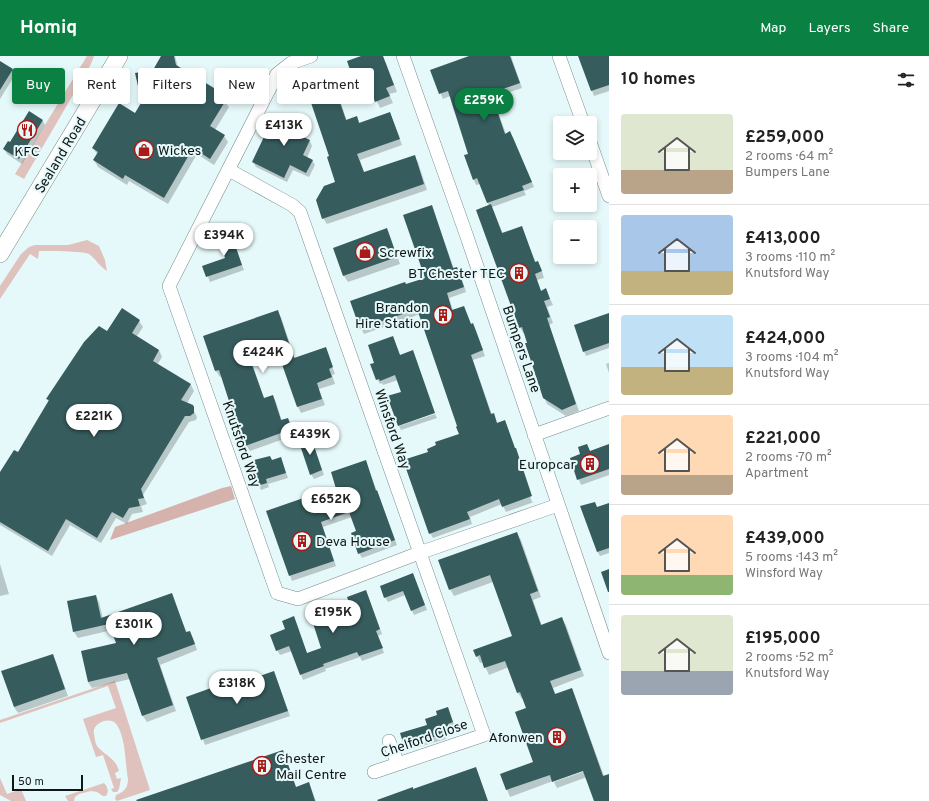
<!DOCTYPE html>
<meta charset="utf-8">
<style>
:root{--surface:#fff;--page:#f2f2f2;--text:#222;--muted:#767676;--line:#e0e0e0;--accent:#0b8043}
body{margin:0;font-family:Overpass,sans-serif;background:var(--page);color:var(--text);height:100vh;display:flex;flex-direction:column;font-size:15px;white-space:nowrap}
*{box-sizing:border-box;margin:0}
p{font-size:13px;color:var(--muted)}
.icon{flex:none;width:22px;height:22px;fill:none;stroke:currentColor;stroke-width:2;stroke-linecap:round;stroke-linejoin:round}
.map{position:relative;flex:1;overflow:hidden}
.side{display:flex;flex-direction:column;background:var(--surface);width:320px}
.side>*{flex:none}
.hud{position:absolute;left:12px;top:12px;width:380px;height:36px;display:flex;gap:8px}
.controls{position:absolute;left:553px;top:60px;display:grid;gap:8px}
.controls a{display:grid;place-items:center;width:44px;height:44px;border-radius:4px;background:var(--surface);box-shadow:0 2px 6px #0003;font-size:20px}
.scale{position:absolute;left:12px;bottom:10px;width:71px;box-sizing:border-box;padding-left:4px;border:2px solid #101717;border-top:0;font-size:11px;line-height:14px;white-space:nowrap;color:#101717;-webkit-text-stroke:3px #e6f9fa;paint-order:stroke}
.price{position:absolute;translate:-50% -34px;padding:0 9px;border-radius:14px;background:#fff;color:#222;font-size:13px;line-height:26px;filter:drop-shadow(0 1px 2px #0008)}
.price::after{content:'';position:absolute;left:50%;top:24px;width:12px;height:9px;margin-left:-6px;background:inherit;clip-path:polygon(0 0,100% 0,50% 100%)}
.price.selected{background:var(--accent);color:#fff}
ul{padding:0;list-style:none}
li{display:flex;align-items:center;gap:12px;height:100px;padding:0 12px}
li+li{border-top:1px solid var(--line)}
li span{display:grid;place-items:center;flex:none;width:112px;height:80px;border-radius:4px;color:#555}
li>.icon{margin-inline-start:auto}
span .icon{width:48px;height:48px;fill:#fffc;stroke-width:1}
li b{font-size:17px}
h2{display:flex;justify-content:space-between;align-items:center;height:48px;padding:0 12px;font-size:17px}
.tag{padding:0 14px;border-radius:4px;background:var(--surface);box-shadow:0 2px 6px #0003;font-size:14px;line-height:36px}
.tag.selected{background:var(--accent);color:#fff}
header{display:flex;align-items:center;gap:24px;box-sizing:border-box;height:56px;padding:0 20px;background:var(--accent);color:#fff}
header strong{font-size:19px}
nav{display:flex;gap:22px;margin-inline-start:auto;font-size:14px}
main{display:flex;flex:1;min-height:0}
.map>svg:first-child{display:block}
.green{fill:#dfc2bd}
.forest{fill:#d6b2ac}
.shadow{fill:#0003}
.building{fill:#365c5d}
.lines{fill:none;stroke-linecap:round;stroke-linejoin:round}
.minor-casing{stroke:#788a8a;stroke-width:14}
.major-casing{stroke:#788a8a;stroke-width:18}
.minor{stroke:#fff;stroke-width:13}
.major{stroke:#fff;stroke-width:17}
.labels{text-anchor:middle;stroke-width:4;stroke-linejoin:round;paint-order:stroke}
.poi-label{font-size:14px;fill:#101717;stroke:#e6f9fa;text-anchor:start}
.street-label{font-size:14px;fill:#101717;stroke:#e6f9fa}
</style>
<header>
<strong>Homiq</strong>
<nav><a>Map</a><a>Layers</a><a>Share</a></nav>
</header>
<main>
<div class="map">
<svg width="609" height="745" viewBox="0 0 609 745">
<rect width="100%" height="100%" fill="#e6f9fa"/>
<path class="green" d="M 87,0 L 94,0 L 91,8 L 24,123 L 15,118 Z
M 87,184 L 99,190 L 105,204 L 107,215 C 100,211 96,203 89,198 C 83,195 48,195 39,195 L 38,203 L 30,198 L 0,243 L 0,230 L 21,198 L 29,191 L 35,189 L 68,189 Z
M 115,625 L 150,734 L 117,745 L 115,743 L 116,739 C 124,736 128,732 128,723 C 125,707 126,683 117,669 C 111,659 91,667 94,678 C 95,682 95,687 97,690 C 105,700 115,701 119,715 L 115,717 L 117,723 L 121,722 L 119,733 L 117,736 L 113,736 L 111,733 L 114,732 L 103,699 L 96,701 L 83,663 L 116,652 L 108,630 L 0,667 L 0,664 Z
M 0,722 L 7,738 L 21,733 L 26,745 L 11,745 L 0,739 Z
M 104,727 C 108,731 109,736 106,740 L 103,740 L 97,736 L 91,735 L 79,738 L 75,741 L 74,745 L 68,745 L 65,740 Z"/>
<path class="forest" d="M 231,430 L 235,443 L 110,484 L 115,471 L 222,432 Z"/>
<path class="shadow" d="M 163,0 L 175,0 L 178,11 L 218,36 L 229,51 L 215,74 L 224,80 L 228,86 L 214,109 L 197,98 L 168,148 L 129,125 L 127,129 L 98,111 L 94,104 L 97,98 L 93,92 L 135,58 L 144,44 L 141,39 Z
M 364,0 L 382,0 L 386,7 L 397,36 L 389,38 L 393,47 L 380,52 L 374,39 L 363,43 L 359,37 L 348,6 Z
M 472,0 L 511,0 L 522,32 L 493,42 L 506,78 L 513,81 L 534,131 L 524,135 L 526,139 L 492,151 L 503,178 L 522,172 L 536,207 L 537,206 L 541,212 L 544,222 L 537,224 L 541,235 L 546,234 L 553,249 L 547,251 L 553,267 L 549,269 L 579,355 L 566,360 L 547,348 L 544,341 L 528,287 L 525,277 L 523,277 L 520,271 L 489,150 L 480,128 L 476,129 L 474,124 L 470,98 L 450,40 L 443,43 L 431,15 Z
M 579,0 L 609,0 L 609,35 L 594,40 Z
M 0,7 L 12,14 L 15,19 L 0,43 Z
M 331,21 L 334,27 L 347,65 L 357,61 L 360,68 L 390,57 L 402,89 L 360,104 L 364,117 L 414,100 L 418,106 L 427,134 L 327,168 L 323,162 L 337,127 L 330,101 Z
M 43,65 L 45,69 L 22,108 L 7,98 L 4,93 L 10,87 Z
M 305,67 L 307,72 L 303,82 L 310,85 L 312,90 L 307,102 L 312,104 L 315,109 L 309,121 L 293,114 L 287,126 L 256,111 L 253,106 Z
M 434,156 L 454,213 L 456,212 L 460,217 L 466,236 L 449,242 L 453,254 L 464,251 L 471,269 L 473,268 L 476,274 L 485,300 L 473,304 L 492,359 L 493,359 L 497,367 L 504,365 L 507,370 L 532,446 L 534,446 L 506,456 L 502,448 L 470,461 L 472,468 L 433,482 L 430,477 L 429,396 L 460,379 L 459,371 L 420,258 L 364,278 L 361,272 L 406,229 L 426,223 Z
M 387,174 L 390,180 L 400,208 L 348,226 L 344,220 L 334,192 Z
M 230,178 L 244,214 L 210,226 L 204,210 L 226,202 Z
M 277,255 L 281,261 L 295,303 L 325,293 L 335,318 L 332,319 L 335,328 L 319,333 L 325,349 L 301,357 L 298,351 L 280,300 L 253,310 L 264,343 L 273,340 L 276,346 L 282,365 L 288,363 L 295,379 L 250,395 L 246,389 L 222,320 L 220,321 L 216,315 L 204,280 Z
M 609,258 L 609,292 L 586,300 L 584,295 Z
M 139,265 L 143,271 L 137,280 L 159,294 L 162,301 L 157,309 L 191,329 L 194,335 L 187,347 L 190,348 L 197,361 L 196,364 L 189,366 L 143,439 L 147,448 L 141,450 L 143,456 L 132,458 L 127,468 L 116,462 L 101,487 L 70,469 L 52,500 L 0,469 L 0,418 L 18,398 L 49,346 L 47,343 L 108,276 Z
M 393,281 L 400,300 L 402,336 L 398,324 L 383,329 L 382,327 L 380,328 L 377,323 L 376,308 Z
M 609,307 L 609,317 L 606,308 Z
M 435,358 L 437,362 L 401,374 L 399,370 Z
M 313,387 L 324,419 L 314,423 L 311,418 Z
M 587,389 L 590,396 L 609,389 L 609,419 L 581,429 L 571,403 L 581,399 Z
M 281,402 L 288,422 L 268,428 L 269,431 L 261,434 L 258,429 L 272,405 Z
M 366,406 L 397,489 L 362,502 L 359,497 L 357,476 L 352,461 L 323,471 L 336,510 L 292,525 L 268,456 L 312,441 L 318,455 L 342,447 Z
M 609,448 L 609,497 L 600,500 L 597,495 L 597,452 Z
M 517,477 L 521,484 L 541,541 L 533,544 L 542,570 L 562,563 L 566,569 L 584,620 L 553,632 L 556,639 L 572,633 L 575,640 L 604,720 L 609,719 L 609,745 L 595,745 L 587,721 L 557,732 L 554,726 L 588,714 L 588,712 L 510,741 L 501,719 L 534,707 L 527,653 L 524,643 L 522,643 L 518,637 L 509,611 L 489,619 L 483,606 L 480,607 L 477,600 L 513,581 L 493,526 L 454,540 L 450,533 Z
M 0,508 L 9,538 L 0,540 Z
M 415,523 L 427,554 L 414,559 L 405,539 L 388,546 L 385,541 Z
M 171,538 L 187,577 L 189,576 L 193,582 L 197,594 L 160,609 L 176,655 L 147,666 L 143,660 L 130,623 L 92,632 L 88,626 L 117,588 L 112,574 L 78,582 L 74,576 L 96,540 L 99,546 L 103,563 Z
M 368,540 L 382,578 L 378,580 L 384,597 L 362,605 L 360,601 L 325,613 L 326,615 L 303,624 L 292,595 L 280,599 L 277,594 L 286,574 L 296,566 L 307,598 L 323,592 L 335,555 L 351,549 Z
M 52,599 L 56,606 L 68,640 L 18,657 L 14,651 Z
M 274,616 L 290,660 L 205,689 L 187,641 L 213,637 Z
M 448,652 L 455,671 L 450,673 L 450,675 L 444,677 L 446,683 L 408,694 L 402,678 L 428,670 L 438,659 Z
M 283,695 L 296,732 L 309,727 L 316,745 L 136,745 Z"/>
<path class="building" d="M 161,0 L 174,0 L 176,9 L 219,35 L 217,38 L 226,44 L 210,70 L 225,79 L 210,103 L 193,92 L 164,142 L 125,119 L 123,123 L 93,104 L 98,96 L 92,92 L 119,47 L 135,57 L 144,42 L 140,39 L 135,17 L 153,14 Z
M 361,0 L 383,0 L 394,29 L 386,32 L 390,40 L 375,46 L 370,33 L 358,37 L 347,5 Z
M 469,0 L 510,0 L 520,27 L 491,37 L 505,78 L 510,75 L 532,126 L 522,130 L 524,134 L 487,147 L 477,122 L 473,124 L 464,99 L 468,98 L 448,35 L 439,38 L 430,14 Z
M 578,0 L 609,0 L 609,29 L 591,35 Z
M 0,5 L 13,13 L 0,34 Z
M 331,20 L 346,64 L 357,60 L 359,67 L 390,56 L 400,83 L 357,98 L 364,116 L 415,99 L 424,128 L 322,163 L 316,144 L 324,130 L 335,126 L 327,101 L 329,100 L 305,29 Z
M 29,55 L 43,64 L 19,103 L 3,93 L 8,85 L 10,86 Z
M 287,58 L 305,67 L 299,79 L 310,84 L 303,99 L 313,104 L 306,117 L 290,109 L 284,122 L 252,106 L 273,62 L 282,67 Z
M 491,148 L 502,177 L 522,170 L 535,206 L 538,205 L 542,215 L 535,218 L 541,235 L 546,232 L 550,243 L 544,245 L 550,261 L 547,262 L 576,348 L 562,354 L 543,342 L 525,287 L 527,287 L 522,271 L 519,272 L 476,154 Z
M 432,149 L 453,212 L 457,211 L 464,231 L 447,237 L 452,254 L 464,250 L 471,268 L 473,267 L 483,294 L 471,299 L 491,358 L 494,357 L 497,367 L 505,364 L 515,392 L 516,392 L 532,440 L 502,451 L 499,443 L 467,456 L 470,463 L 429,478 L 403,404 L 428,396 L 427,393 L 436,389 L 435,386 L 459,378 L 456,371 L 457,370 L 417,253 L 360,273 L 350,245 L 405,226 L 406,228 L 425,222 L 403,159 Z
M 387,172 L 397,201 L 343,220 L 333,192 Z
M 231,177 L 242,209 L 206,221 L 202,210 L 225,202 L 218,181 Z
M 122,252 L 140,264 L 132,277 L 159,294 L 153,305 L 191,328 L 181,344 L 193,349 L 194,351 L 194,357 L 190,360 L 185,360 L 141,433 L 144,442 L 138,443 L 140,450 L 129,452 L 123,462 L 112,456 L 97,482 L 66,463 L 48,495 L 0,466 L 0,416 L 14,394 L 18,396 L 49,344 L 46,343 L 84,286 L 99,270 L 107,275 Z
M 278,254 L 294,302 L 326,291 L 333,311 L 329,313 L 332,321 L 317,327 L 322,343 L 297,351 L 277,294 L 250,303 L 264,342 L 273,339 L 281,364 L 288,362 L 292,373 L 245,390 L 239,373 L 238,373 L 219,314 L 215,315 L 203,280 Z
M 609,257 L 609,287 L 583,296 L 574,269 Z
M 393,280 L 400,299 L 413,294 L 435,357 L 398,370 L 387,340 L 401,336 L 395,319 L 380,325 L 379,323 L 376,324 L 370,308 L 374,307 L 368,289 Z
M 311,381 L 322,414 L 310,419 L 299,386 Z
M 587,388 L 590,395 L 609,388 L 609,413 L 577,424 L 570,402 L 580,398 L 578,391 Z
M 270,400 L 272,404 L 281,401 L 286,417 L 266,423 L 267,427 L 257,430 L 250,405 Z
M 366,404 L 376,435 L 377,434 L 395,484 L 358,498 L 351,477 L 356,475 L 349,456 L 321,466 L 334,505 L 289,520 L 266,455 L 312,439 L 318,455 L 340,446 L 331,416 Z
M 595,446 L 597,451 L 609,447 L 609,492 L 597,496 L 580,450 Z
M 517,476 L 538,535 L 530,538 L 541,569 L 562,561 L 581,614 L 550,625 L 555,638 L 572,632 L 603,720 L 609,718 L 609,745 L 594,745 L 583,715 L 552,726 L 550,719 L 506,734 L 500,718 L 533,706 L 515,656 L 526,652 L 520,636 L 517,637 L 505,605 L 484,612 L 480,599 L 476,601 L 473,594 L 512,580 L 490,519 L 449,534 L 438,504 Z
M 609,513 L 609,536 L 608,536 L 601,516 Z
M 413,517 L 425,549 L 411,555 L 403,535 L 384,542 L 380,530 Z
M 366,534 L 380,573 L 376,575 L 383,592 L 359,600 L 357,596 L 323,608 L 324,610 L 300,619 L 289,590 L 276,595 L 270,579 L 285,573 L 282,565 L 294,560 L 307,597 L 321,592 L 310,558 L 333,550 L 334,554 L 350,549 L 347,541 Z
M 172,537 L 186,576 L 190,575 L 195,588 L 157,602 L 173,649 L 142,660 L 127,617 L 88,626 L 81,595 L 116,587 L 109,568 L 73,576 L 67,545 L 96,539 L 101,562 Z
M 53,598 L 65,633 L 14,651 L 1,615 Z
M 274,615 L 288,655 L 201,684 L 186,641 L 211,632 L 213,636 Z
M 448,651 L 453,666 L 448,668 L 448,670 L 442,672 L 444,678 L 404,690 L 400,677 L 427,669 L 425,663 L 437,659 L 436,655 Z
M 283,694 L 296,731 L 309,726 L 315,745 L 137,745 L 136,744 Z
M 476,711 L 488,745 L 378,745 L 377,744 L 413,731 L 413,733 Z"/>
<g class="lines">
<g class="minor-casing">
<path id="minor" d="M 311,0 L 291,7 L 277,18 L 169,230 L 277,537 L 298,543 L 419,497 L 558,449
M 403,0 L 466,178 L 609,597
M 559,0 L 583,67
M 590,86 L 609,140
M 229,114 L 292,149 L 300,156 L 484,679 L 374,716
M 534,379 L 609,352
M 389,685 L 398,708"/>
</g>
<g class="major-casing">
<path id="major" d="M 0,198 L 119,0"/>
</g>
<use href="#minor" class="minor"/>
<use href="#major" class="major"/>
</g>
<defs>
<g id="restaurant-ring" transform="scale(1)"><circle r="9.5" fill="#e6f9fa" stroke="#ab1a15" stroke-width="1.5"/><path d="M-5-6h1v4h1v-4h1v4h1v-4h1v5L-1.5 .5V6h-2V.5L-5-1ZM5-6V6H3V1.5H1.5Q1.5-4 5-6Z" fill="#ab1a15"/></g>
<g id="shop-ring" transform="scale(1)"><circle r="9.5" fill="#e6f9fa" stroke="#ab1a15" stroke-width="1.5"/><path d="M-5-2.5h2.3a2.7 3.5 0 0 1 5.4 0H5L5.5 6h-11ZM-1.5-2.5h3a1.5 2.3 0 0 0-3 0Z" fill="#ab1a15"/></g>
<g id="building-ring" transform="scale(1)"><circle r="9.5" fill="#e6f9fa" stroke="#ab1a15" stroke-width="1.5"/><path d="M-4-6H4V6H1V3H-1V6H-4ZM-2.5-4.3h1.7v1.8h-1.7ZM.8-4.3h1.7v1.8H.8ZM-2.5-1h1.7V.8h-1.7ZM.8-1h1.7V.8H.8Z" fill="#ab1a15"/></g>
</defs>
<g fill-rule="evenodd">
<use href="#restaurant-ring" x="27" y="74"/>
<use href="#shop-ring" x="144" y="94"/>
<use href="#shop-ring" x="365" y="196"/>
<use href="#building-ring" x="519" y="217"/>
<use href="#building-ring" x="443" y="259"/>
<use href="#building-ring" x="590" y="408"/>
<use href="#building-ring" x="302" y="485"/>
<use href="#building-ring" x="557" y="681"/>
<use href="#building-ring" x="262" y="710"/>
</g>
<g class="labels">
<g class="poi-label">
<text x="158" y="99">Wickes</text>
<text x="27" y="100" text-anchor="middle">KFC</text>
<text x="379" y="201">Screwfix</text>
<text x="505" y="222" text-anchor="end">BT Chester TEC</text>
<text x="429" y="256" text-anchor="end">Brandon<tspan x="429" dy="16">Hire Station</tspan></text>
<text x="576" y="413" text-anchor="end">Europcar</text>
<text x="316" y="490">Deva House</text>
<text x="543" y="686" text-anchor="end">Afonwen</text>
<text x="276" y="707">Chester<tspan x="276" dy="16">Mail Centre</tspan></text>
</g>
<g class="street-label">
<text transform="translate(60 99) rotate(-59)" y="5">Sealand Road</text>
<text transform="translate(522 293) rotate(71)" y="5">Bumpers Lane</text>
<text transform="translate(393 373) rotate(71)" y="5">Winsford Way</text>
<text transform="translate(242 388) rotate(71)" y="5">Knutsford Way</text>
<text transform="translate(424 682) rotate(-19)" y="5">Chelford Close</text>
</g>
</g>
</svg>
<div class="controls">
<a><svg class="icon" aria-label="layers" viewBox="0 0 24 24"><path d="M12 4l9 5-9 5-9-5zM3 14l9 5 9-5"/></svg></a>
<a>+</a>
<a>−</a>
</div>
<div class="scale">50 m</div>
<b class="price selected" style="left:484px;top:66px">£259K</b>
<b class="price" style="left:284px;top:91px">£413K</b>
<b class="price" style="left:224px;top:201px">£394K</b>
<b class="price" style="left:263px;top:318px">£424K</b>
<b class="price" style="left:94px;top:382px">£221K</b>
<b class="price" style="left:310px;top:400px">£439K</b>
<b class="price" style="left:331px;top:465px">£652K</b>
<b class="price" style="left:333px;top:578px">£195K</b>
<b class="price" style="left:134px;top:590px">£301K</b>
<b class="price" style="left:237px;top:649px">£318K</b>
<div class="hud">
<a class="tag selected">Buy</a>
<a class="tag">Rent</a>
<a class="tag">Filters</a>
<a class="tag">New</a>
<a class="tag">Apartment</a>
</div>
</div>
<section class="side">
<h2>10 homes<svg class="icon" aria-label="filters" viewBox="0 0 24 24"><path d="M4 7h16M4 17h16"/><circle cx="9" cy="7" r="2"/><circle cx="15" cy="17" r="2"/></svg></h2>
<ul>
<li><span style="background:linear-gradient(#dfe7d0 70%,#b9a48a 0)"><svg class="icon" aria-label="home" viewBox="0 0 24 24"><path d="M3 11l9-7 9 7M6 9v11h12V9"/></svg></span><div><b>£259,000</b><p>2 rooms · 64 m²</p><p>Bumpers Lane</p></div></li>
<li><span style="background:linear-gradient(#a9c7e8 70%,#c2b280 0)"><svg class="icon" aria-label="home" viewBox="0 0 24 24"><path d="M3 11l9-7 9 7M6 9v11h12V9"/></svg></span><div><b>£413,000</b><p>3 rooms · 110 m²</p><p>Knutsford Way</p></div></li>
<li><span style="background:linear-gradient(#bfe0f5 65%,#c2b280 0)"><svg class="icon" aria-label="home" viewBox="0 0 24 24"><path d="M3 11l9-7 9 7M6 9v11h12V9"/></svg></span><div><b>£424,000</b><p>3 rooms · 104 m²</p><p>Knutsford Way</p></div></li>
<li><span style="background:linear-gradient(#ffd9b3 75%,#b9a48a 0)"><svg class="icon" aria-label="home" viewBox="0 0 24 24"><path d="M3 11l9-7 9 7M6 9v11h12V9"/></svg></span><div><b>£221,000</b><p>2 rooms · 70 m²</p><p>Apartment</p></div></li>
<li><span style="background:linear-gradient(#ffd9b3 75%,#8fb573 0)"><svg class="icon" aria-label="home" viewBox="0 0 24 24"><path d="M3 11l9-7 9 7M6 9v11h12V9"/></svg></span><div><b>£439,000</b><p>5 rooms · 143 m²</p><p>Winsford Way</p></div></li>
<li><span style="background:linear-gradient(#dfe7d0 70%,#9aa5b1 0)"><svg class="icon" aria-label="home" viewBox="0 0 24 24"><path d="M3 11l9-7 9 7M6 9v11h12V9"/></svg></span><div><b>£195,000</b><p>2 rooms · 52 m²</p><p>Knutsford Way</p></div></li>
</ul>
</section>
</main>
